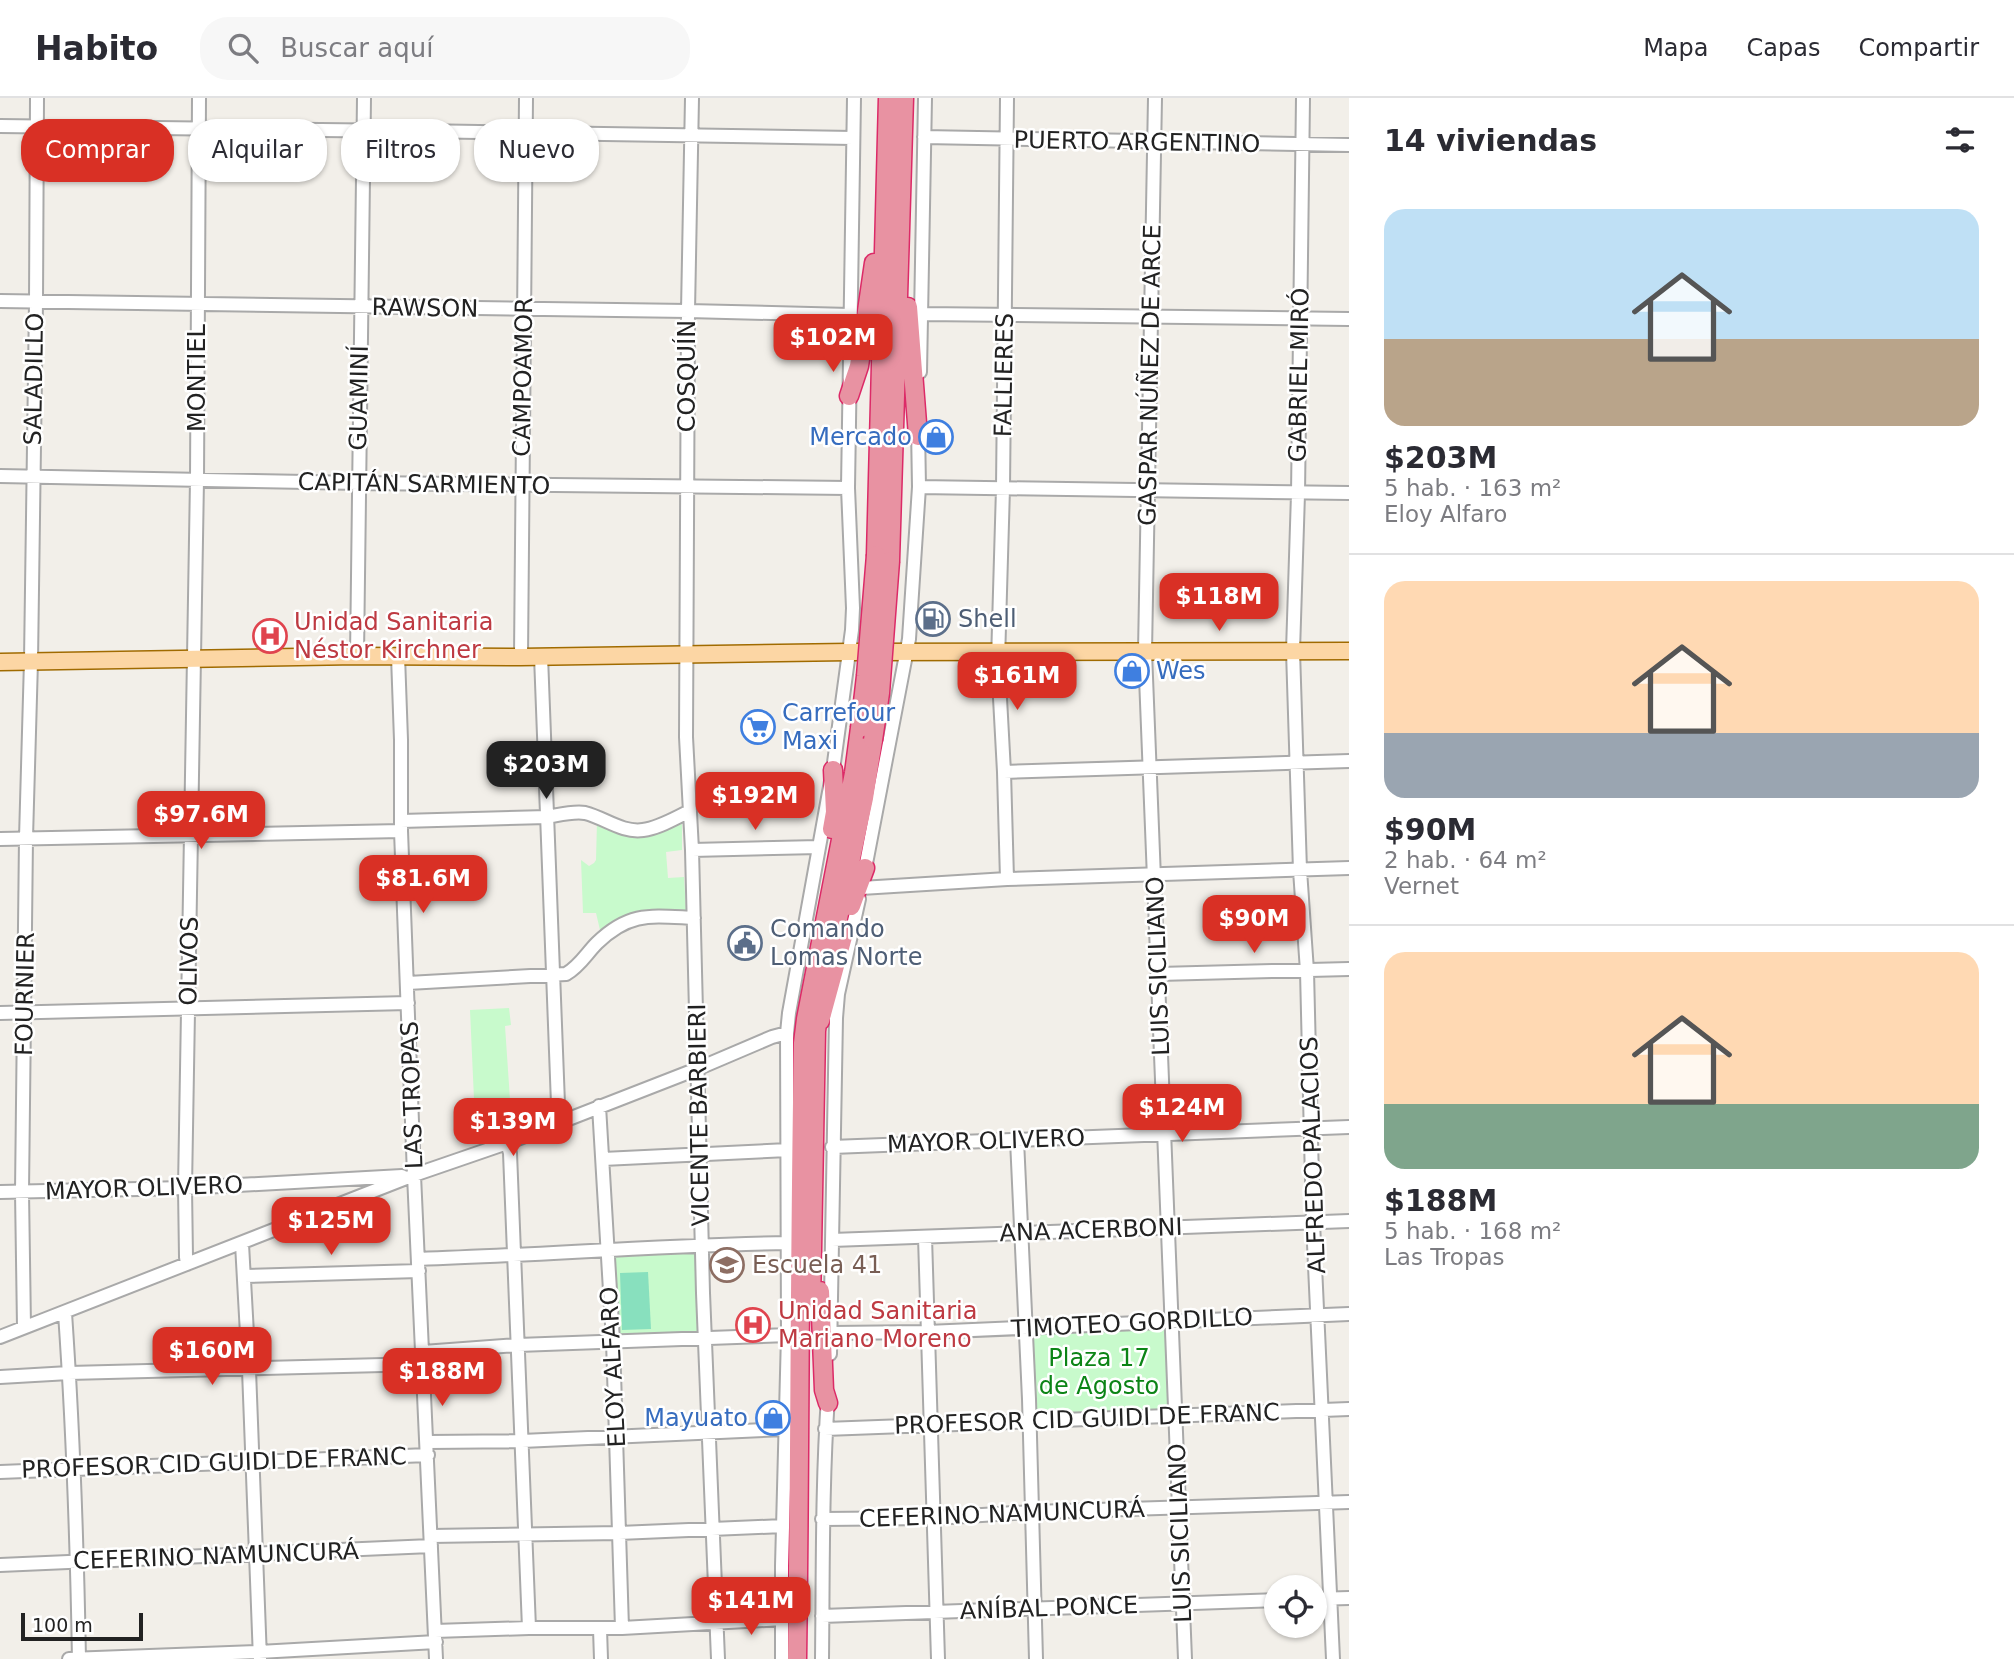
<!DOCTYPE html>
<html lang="es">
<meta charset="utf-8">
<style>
:root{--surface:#fff;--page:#f7f7f7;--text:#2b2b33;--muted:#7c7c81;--line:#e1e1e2;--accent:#d93025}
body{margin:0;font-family:"DejaVu Sans",sans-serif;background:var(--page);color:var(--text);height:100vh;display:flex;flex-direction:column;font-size:26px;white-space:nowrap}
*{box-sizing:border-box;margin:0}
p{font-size:23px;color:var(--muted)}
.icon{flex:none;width:38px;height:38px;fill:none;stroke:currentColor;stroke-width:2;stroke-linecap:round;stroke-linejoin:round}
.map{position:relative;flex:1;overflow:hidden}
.panel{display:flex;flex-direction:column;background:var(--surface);width:665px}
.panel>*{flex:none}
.banner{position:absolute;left:21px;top:21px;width:665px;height:63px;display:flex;gap:14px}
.tools{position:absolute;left:1264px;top:1477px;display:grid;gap:14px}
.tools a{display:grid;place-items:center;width:63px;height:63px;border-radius:50%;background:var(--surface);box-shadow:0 2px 5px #0004;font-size:35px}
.scale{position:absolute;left:21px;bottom:18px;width:122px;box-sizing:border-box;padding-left:7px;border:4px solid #222;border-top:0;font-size:19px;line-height:24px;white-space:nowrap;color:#222;-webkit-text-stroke:5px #fff;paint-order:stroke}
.price{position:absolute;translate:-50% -60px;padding:0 16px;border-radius:14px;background:var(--accent);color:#fff;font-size:23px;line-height:46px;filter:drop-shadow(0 2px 4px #0008)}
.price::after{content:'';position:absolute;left:50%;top:42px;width:21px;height:16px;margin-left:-10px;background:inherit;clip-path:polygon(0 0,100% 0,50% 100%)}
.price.on{background:#222;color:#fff}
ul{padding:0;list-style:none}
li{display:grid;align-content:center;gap:14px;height:371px;padding:0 35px}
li+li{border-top:2px solid var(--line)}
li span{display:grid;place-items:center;height:217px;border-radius:21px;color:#555}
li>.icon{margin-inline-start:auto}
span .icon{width:126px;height:126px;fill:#fffc;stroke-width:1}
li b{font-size:30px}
h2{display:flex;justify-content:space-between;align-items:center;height:84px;padding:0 35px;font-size:30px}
.tag{padding:0 24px;border-radius:28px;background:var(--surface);box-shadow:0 2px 5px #0004;font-size:24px;line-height:63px}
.tag.on{background:var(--accent);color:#fff}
header{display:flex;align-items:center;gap:42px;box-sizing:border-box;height:98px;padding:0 35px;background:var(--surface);border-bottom:2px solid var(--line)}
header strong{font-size:33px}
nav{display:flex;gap:38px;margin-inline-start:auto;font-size:24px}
.search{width:490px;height:63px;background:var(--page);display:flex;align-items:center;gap:18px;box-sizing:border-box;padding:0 24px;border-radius:28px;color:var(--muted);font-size:26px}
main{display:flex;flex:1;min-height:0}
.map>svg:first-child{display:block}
.park{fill:#c8facc}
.pitch{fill:#88e0be}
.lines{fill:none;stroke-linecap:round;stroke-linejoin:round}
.minor-casing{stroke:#a9a9a9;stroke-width:16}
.major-casing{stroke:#a06b00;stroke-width:19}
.highway-casing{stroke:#dc2a67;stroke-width:21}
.minor{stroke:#fff;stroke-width:12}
.major{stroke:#fcd6a4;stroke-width:16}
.highway{stroke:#e892a2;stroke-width:18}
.highway-bridge-casing{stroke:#dc2a67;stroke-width:21;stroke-linecap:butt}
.highway-bridge{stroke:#e892a2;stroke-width:18}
.labels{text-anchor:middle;stroke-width:5;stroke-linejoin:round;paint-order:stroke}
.street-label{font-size:24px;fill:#222;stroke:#fff}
.shop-label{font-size:24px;fill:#366cbe;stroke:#fff;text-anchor:end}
.service-label{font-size:24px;fill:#4e5e75;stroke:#fff;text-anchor:start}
.health-label{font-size:24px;fill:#be3a42;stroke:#fff;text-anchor:start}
.education-label{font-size:24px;fill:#785e54;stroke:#fff;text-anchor:start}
.park-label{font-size:24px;fill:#0c8416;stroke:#fff}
</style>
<header>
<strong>Habito</strong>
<div class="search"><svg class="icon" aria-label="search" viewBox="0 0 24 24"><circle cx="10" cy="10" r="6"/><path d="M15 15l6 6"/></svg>Buscar aquí</div>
<nav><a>Mapa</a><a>Capas</a><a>Compartir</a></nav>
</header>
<main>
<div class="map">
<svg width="1349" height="1561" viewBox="0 0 1349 1561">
<rect width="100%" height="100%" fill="#f2efe9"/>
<path class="park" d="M 597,723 L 655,734 L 682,726 L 682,752 L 666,754 L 668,780 L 684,779 L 686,812 C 648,811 632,808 600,832 L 596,815 L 583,815 L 581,762 L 589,768 L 594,765 L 596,762 Z
M 509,910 L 511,927 L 505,928 L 512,1031 L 476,1046 L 470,912 Z
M 699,1147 L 706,1241 L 613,1243 L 607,1151 Z
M 1171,1222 L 1175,1317 L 1030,1323 L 1026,1230 Z"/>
<path class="pitch" d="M 648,1174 L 651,1231 L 622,1232 L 620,1175 Z"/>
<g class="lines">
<g class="minor-casing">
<path id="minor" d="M 692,0 L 688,213 L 686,639 L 692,752 L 703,1195 L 718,1561
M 1007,0 L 1003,390 L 998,563 L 1004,674 L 1007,781
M 1155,0 L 1145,554 L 1185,1561
M 1303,0 L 1298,396 L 1293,553 L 1300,772 L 1307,873 L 1313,1124 L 1333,1561
M 0,28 C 284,32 569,34 853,40
M 924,39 L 1349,47
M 0,203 L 688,213 L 850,217
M 922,216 L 1349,221
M 920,274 L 925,0
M 0,378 L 359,385 L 848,390
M 919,389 L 1349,395
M 357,558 L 364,0
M 398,558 L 401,642 L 401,733 L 414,1077 L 436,1561
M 541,558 L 558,1006
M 521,559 L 526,0
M 1004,674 L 1349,663
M 401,723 L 547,719 C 559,717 573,713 585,715 C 605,720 622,735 643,732 C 659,730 675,720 690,713
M 0,741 L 401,733
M 692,752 L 819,749
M 864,776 L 909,541 L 919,389 L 918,330
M 861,790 L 1007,781 L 1349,770
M 1159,876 L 1349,871
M 408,885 L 566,876 C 580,868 586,856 597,845 C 630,813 652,818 694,820
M 0,915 L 408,905
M 599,1008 L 613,1243 L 622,1530
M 1017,1042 L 1029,1301 L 1036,1561
M 507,1045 L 510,1055 L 529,1530
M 832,1049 L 1349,1029
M 603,1061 L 788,1052
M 0,1094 L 185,1090 L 402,1078
M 925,1139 L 938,1561
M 832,1142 L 1349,1123
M 242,1146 L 249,1272 L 260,1561
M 419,1161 C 542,1157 664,1147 788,1145
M 187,1166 L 186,1159 L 185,1090 L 197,382 L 199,0
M 244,1178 L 419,1173
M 65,1215 C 73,1330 77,1445 79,1561
M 24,1229 L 22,1094 L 26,740 L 31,563 L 36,204 L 37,0
M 831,1235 L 927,1234 L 1349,1216
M 0,1239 L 414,1077 L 507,1045 L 697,971 L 772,939 L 787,935
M 423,1254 L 518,1247 L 788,1237
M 830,1256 L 836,920 L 838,896 L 859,801
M 0,1279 L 69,1275 L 423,1266
M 825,1331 L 1349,1311
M 428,1344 L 522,1343 L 785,1331
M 0,1374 L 428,1357
M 822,1421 L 934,1420 L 1032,1414 L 1349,1404
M 431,1438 L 619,1435 L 783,1428
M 0,1467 L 431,1448
M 1314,1501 L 1349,1500
M 822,1518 L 1276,1502
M 600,1531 L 601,1561
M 435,1533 L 529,1530 L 622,1530 L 783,1521
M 69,1561 L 259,1554 L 436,1544
M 782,1561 L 782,1468 L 788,1237 L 787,935 L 789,915 L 833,672 L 852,532 L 853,510 L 848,390 L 854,0
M 822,1561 C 823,1474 822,1386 828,1299"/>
</g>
<g class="major-casing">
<path id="major" d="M 0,564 L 357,558 L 521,559 L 849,554 L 1349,553"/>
</g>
<g class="highway-casing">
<path id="highway" d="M 908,209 L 918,338
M 849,298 L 859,268 L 874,165
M 876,457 L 888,0
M 890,463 L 904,0
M 832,731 L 835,714 L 833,672
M 851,808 L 865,770
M 832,848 L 864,700 L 873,642
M 820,923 L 844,835
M 820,1193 L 824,1292 L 828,1305
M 811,1207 L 816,933 L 819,910
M 797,1561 C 800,1355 799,1150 803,945 L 806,921 L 854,675 L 860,630"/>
</g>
<use href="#minor" class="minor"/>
<use href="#major" class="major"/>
<use href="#highway" class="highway"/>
<g class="highway-bridge-casing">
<path id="highway-bridge" d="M 860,630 L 866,578 L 876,457
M 873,642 L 880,595 L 890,463"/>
</g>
<use href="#highway-bridge" class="highway-bridge"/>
</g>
<defs>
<g id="shop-ring" transform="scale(1.75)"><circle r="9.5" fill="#fff" stroke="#3f7fe0" stroke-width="1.5"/><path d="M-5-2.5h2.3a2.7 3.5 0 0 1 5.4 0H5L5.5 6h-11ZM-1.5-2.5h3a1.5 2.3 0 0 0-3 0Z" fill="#3f7fe0"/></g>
<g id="fuel-ring" transform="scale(1.75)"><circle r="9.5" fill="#fff" stroke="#5c6f8a" stroke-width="1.5"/><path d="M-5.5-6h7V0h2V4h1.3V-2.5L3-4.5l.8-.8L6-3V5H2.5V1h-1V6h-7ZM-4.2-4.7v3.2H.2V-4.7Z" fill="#5c6f8a"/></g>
<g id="hospital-ring" transform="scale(1.75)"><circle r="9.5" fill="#fff" stroke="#e0444e" stroke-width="1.5"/><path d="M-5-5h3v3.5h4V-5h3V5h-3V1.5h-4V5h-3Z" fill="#e0444e"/></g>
<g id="supermarket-ring" transform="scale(1.75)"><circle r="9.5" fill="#fff" stroke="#3f7fe0" stroke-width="1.5"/><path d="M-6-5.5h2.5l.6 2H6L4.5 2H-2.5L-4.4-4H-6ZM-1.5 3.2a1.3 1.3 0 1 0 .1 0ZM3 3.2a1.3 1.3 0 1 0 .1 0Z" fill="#3f7fe0"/></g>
<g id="civic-ring" transform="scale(1.75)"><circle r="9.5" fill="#fff" stroke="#5c6f8a" stroke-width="1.5"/><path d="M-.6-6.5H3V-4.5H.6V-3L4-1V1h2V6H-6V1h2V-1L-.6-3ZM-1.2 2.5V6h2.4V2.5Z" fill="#5c6f8a"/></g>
<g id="school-ring" transform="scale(1.75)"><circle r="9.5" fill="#fff" stroke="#8d6e63" stroke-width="1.5"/><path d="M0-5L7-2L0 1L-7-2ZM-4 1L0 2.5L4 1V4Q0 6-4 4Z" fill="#8d6e63"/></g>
</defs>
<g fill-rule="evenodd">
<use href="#shop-ring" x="936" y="339"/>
<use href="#fuel-ring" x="933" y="521"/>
<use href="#hospital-ring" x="270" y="538"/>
<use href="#shop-ring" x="1132" y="573"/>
<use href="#supermarket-ring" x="758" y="629"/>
<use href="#civic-ring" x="745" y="845"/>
<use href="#school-ring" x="727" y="1167"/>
<use href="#hospital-ring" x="753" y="1227"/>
<use href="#shop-ring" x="773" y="1320"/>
</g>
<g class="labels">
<g class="street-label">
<text transform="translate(1137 44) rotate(1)" y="8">PUERTO ARGENTINO</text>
<text transform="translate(425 210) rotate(1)" y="8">RAWSON</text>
<text transform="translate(1004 277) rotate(-89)" y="8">FALLIERES</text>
<text transform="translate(1150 277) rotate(-89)" y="8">GASPAR NÚÑEZ DE ARCE</text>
<text transform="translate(1299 277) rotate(-89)" y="8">GABRIEL MIRÓ</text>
<text transform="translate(687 278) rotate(-90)" y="8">COSQUÍN</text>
<text transform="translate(523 279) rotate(-89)" y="8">CAMPOAMOR</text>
<text transform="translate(197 280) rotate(-90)" y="8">MONTIEL</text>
<text transform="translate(34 281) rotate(-89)" y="8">SALADILLO</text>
<text transform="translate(359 300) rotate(-89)" y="8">GUAMINÍ</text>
<text transform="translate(424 386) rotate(1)" y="8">CAPITÁN SARMIENTO</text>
<text transform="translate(189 863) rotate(-89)" y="8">OLIVOS</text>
<text transform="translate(1158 868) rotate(-92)" y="8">LUIS SICILIANO</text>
<text transform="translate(25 896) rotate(-89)" y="8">FOURNIER</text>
<text transform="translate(412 997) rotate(-92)" y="8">LAS TROPAS</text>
<text transform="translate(699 1017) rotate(-91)" y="8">VICENTE BARBIERI</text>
<text transform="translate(986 1043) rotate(-2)" y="8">MAYOR OLIVERO</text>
<text transform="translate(1313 1057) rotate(-92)" y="8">ALFREDO PALACIOS</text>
<text transform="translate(144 1090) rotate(-2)" y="8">MAYOR OLIVERO</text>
<text transform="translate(1091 1132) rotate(-2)" y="8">ANA ACERBONI</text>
<text transform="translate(1132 1225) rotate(-3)" y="8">TIMOTEO GORDILLO</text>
<text transform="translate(613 1269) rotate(-93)" y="8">ELOY ALFARO</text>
<text transform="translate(1087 1321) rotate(-2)" y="8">PROFESOR CID GUIDI DE FRANC</text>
<text transform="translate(214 1365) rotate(-2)" y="8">PROFESOR CID GUIDI DE FRANC</text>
<text transform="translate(1002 1416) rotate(-2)" y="8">CEFERINO NAMUNCURÁ</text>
<text transform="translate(1180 1435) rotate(-92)" y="8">LUIS SICILIANO</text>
<text transform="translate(216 1458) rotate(-2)" y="8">CEFERINO NAMUNCURÁ</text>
<text transform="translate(1049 1510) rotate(-2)" y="8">ANÍBAL PONCE</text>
</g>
<g class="shop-label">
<text x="912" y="347">Mercado</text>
<text x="1156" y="581" text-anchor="start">Wes</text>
<text x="782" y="623" text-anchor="start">Carrefour<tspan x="782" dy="28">Maxi</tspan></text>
<text x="748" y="1328">Mayuato</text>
</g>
<g class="service-label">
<text x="958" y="529">Shell</text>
<text x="770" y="839">Comando<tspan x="770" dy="28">Lomas Norte</tspan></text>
</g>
<g class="health-label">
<text x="294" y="532">Unidad Sanitaria<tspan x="294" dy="28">Néstor Kirchner</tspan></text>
<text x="778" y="1221">Unidad Sanitaria<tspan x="778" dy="28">Mariano Moreno</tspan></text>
</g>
<g class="education-label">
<text x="752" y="1175">Escuela 41</text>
</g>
<g class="park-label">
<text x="1099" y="1268">Plaza 17<tspan x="1099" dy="28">de Agosto</tspan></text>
</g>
</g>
</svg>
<div class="tools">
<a><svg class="icon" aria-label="locate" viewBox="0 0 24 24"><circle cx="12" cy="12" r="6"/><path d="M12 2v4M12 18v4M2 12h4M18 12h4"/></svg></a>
</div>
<div class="scale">100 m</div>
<b class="price" style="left:833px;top:276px">$102M</b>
<b class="price" style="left:1219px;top:535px">$118M</b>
<b class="price" style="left:1017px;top:614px">$161M</b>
<b class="price on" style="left:546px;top:703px">$203M</b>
<b class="price" style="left:755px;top:734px">$192M</b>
<b class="price" style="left:201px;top:753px">$97.6M</b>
<b class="price" style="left:423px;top:817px">$81.6M</b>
<b class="price" style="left:1254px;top:857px">$90M</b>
<b class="price" style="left:1182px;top:1046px">$124M</b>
<b class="price" style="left:513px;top:1060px">$139M</b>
<b class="price" style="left:331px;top:1159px">$125M</b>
<b class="price" style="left:212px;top:1289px">$160M</b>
<b class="price" style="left:442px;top:1310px">$188M</b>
<b class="price" style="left:751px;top:1539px">$141M</b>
<div class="banner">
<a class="tag on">Comprar</a>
<a class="tag">Alquilar</a>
<a class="tag">Filtros</a>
<a class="tag">Nuevo</a>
</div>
</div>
<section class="panel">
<h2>14 viviendas<svg class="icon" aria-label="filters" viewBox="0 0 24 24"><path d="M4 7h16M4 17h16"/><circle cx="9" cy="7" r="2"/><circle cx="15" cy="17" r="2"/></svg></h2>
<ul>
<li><span style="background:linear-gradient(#bfe0f5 60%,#b9a48a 0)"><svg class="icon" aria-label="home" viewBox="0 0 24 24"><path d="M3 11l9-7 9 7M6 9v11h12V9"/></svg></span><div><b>$203M</b><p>5 hab. · 163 m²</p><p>Eloy Alfaro</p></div></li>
<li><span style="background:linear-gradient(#ffd9b3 70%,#9aa5b1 0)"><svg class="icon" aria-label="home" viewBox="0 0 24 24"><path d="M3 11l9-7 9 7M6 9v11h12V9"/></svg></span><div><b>$90M</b><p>2 hab. · 64 m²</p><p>Vernet</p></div></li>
<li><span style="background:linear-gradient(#ffd9b3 70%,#7fa58c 0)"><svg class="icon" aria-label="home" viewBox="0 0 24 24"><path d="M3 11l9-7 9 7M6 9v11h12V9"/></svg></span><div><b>$188M</b><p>5 hab. · 168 m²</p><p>Las Tropas</p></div></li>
</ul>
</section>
</main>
